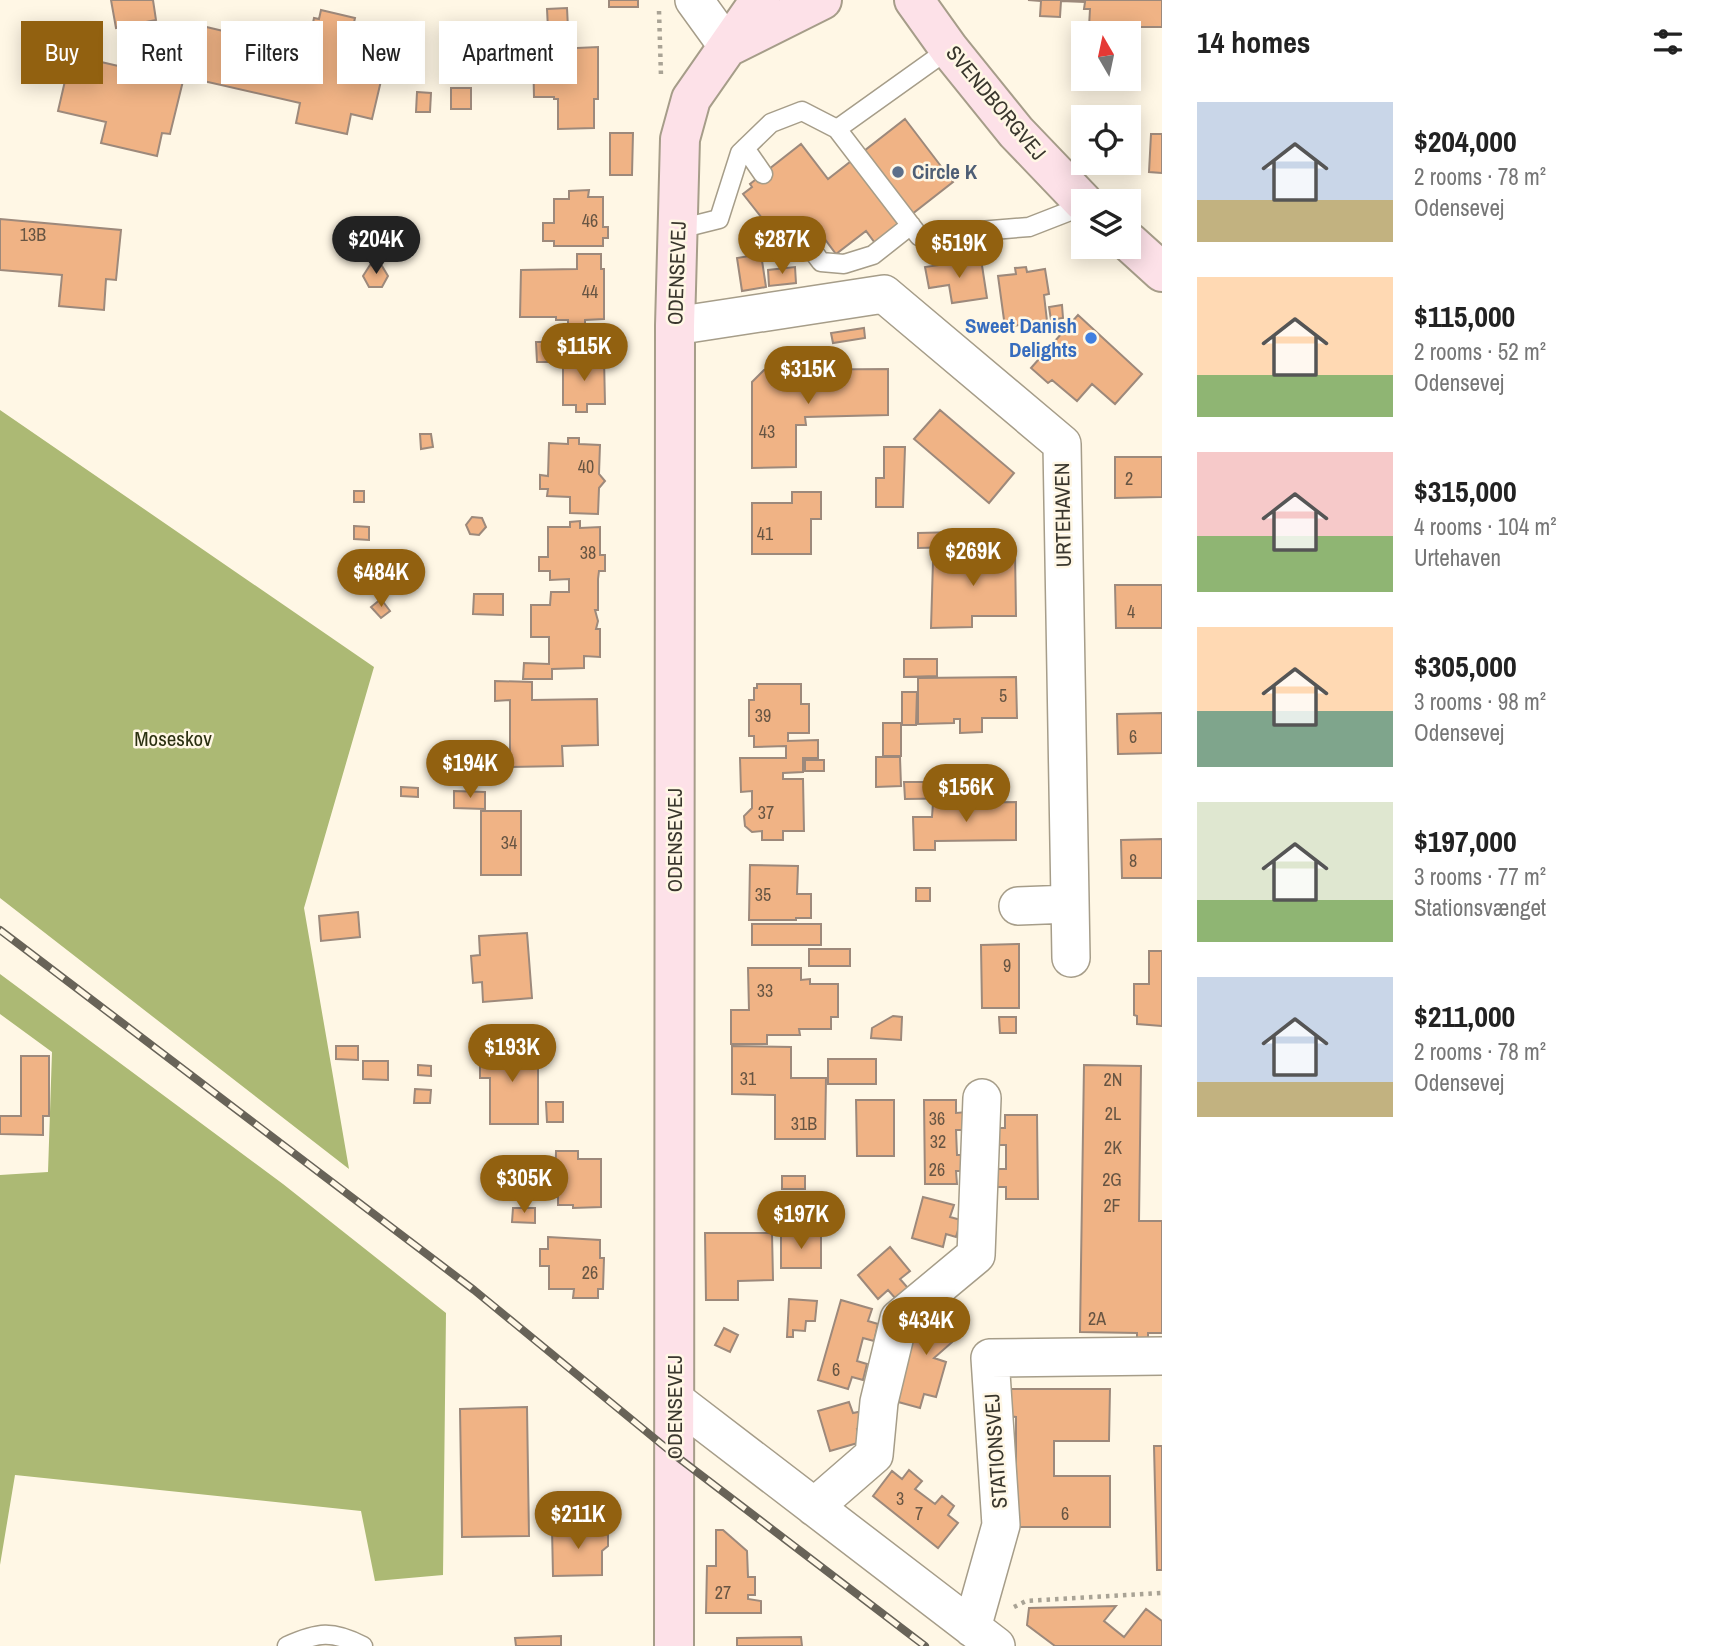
<!DOCTYPE html>
<meta charset="utf-8">
<style>
:root{--surface:#fff;--page:#f6f6f6;--text:#222;--muted:#767676;--accent:#926110}
body{margin:0;font-family:"Archivo Narrow",sans-serif;background:var(--page);color:var(--text);height:100vh;display:flex;flex-direction:column;font-size:26px;white-space:nowrap}
*{box-sizing:border-box;margin:0}
p{font-size:23px;color:var(--muted)}
.icon{flex:none;width:38px;height:38px;fill:none;stroke:currentColor;stroke-width:2;stroke-linecap:round;stroke-linejoin:round}
.map{position:relative;flex:1;overflow:hidden}
.details{display:flex;flex-direction:column;background:var(--surface);width:560px}
.details>*{flex:none}
.hud{position:absolute;left:21px;top:21px;width:665px;height:63px;display:flex;gap:14px}
.needle{width:46px;rotate:351deg}
.buttons{position:absolute;left:1071px;top:21px;display:grid;gap:14px}
.buttons a{display:grid;place-items:center;width:70px;height:70px;border-radius:0px;background:var(--surface);box-shadow:0 4px 18px #0003;font-size:35px}
.price{position:absolute;translate:-50% -60px;padding:0 16px;border-radius:24px;background:var(--accent);color:#fff;font-size:23px;line-height:46px;filter:drop-shadow(0 2px 4px #0008)}
.price::after{content:'';position:absolute;left:50%;top:42px;width:21px;height:16px;margin-left:-10px;background:inherit;clip-path:polygon(0 0,100% 0,50% 100%)}
.price.current{background:#222;color:#fff}
ul{padding:0;list-style:none}
li{display:flex;align-items:center;gap:21px;height:175px;padding:0 35px}
li span{display:grid;place-items:center;flex:none;width:196px;height:140px;border-radius:0px;color:#555}
li>.icon{margin-inline-start:auto}
span .icon{width:84px;height:84px;fill:#fffc;stroke-width:1}
li b{font-size:30px}
h2{display:flex;justify-content:space-between;align-items:center;height:84px;padding:0 35px;font-size:30px}
.tag{padding:0 24px;border-radius:0px;background:var(--surface);box-shadow:0 4px 18px #0003;font-size:24px;line-height:63px}
.tag.current{background:var(--accent);color:#fff}
main{display:flex;flex:1;min-height:0}
.map>svg:first-child{display:block}
.forest{fill:#acb974}
.building{fill:#f0b385;stroke:#9d897b;stroke-width:2}
.lines{fill:none;stroke-linecap:round;stroke-linejoin:round}
.lane-casing{stroke:#a69d89;stroke-width:21}
.street-casing{stroke:#a69d89;stroke-width:40}
.secondary-casing{stroke:#a69d89;stroke-width:42}
.path{stroke:#a9a395;stroke-width:4.5;stroke-dasharray:3.5 5;stroke-linecap:butt}
.lane{stroke:#fff;stroke-width:18}
.street{stroke:#fff;stroke-width:37}
.secondary{stroke:#fde1e8;stroke-width:38}
.rail-casing{stroke:#686358;stroke-width:8}
.rail{stroke:#fff7e5;stroke-width:5;stroke-dasharray:16;stroke-linecap:butt}
.service-dot{fill:#5c6f8a;stroke:#fff7e5;stroke-width:2.5}
.shop-dot{fill:#3f7fe0;stroke:#fff7e5;stroke-width:2.5}
.labels{text-anchor:middle;stroke-width:5;stroke-linejoin:round;paint-order:stroke}
.number-label{font-size:18px;fill:#675543}
.street-label{font-size:21px;fill:#39362d;stroke:#fff7e5}
.service-label{font-size:21px;font-weight:bold;fill:#4e5e75;stroke:#fff7e5;text-anchor:start}
.shop-label{font-size:21px;font-weight:bold;fill:#366cbe;stroke:#fff7e5;text-anchor:end}
.park-label{font-size:21px;fill:#2b3011;stroke:#fff7e5}
</style>
<main>
<div class="map">
<svg width="1162" height="1646" viewBox="0 0 1162 1646">
<rect width="100%" height="100%" fill="#fff7e5"/>
<path class="forest" d="M 0,410 L 374,667 L 304,908 L 349,1169 L 0,898 Z
M 0,974 L 283,1184 L 446,1313 L 443,1575 L 375,1581 L 361,1511 L 15,1475 L 0,1565 L 0,1175 L 48,1172 L 52,1052 L 0,1014 Z"/>
<path class="building" d="M 111,0 L 153,0 L 156,20 L 116,28 Z
M 609,0 L 638,0 L 638,7 L 609,7 Z
M 1028,0 L 1162,0 L 1162,27 L 1089,27 L 1090,9 L 1084,9 L 1085,2 L 1061,1 L 1060,17 L 1040,16 L 1041,1 Z
M 567,8 L 568,28 L 548,29 L 547,9 Z
M 321,10 L 355,18 L 353,27 L 360,29 L 353,61 L 384,68 L 372,119 L 351,114 L 347,134 L 296,123 L 300,103 L 186,77 L 198,25 L 307,51 L 314,18 L 319,19 Z
M 598,47 L 598,99 L 594,99 L 594,128 L 558,129 L 558,99 L 554,99 L 554,97 L 534,97 L 533,50 Z
M 71,55 L 183,81 L 170,134 L 162,133 L 157,156 L 101,143 L 106,122 L 58,111 Z
M 451,88 L 471,88 L 471,109 L 451,109 Z
M 417,92 L 431,93 L 430,112 L 416,112 Z
M 905,119 L 953,182 L 875,243 L 866,231 L 836,254 L 809,218 L 788,234 L 785,230 L 777,237 L 743,194 L 752,187 L 750,184 L 801,144 L 828,179 Z
M 610,133 L 633,133 L 632,175 L 610,175 Z
M 1151,134 L 1162,134 L 1162,173 L 1149,172 Z
M 589,190 L 588,197 L 603,197 L 603,227 L 608,227 L 608,238 L 603,238 L 603,246 L 554,246 L 554,241 L 543,241 L 543,223 L 554,223 L 554,199 L 569,199 L 569,191 Z
M 0,219 L 121,230 L 116,280 L 106,279 L 104,310 L 59,306 L 62,275 L 0,270 Z
M 577,254 L 601,254 L 601,269 L 604,269 L 604,319 L 585,320 L 585,330 L 568,330 L 568,320 L 556,320 L 556,317 L 520,317 L 521,270 L 577,269 Z
M 761,254 L 766,287 L 742,291 L 737,258 Z
M 981,259 L 987,298 L 952,303 L 949,285 L 929,288 L 925,267 Z
M 370,265 L 382,266 L 388,276 L 382,287 L 369,287 L 363,276 Z
M 795,267 L 796,283 L 769,286 L 768,270 Z
M 1026,267 L 1027,272 L 1045,269 L 1049,294 L 1044,295 L 1047,321 L 1005,327 L 998,276 L 1016,274 L 1015,268 Z
M 1062,305 L 1063,318 L 1051,320 L 1049,307 Z
M 1078,315 L 1142,374 L 1115,404 L 1092,384 L 1077,401 L 1052,380 L 1048,383 L 1031,368 Z
M 864,328 L 865,338 L 833,343 L 831,333 Z
M 536,342 L 562,342 L 563,362 L 537,362 Z
M 604,358 L 605,404 L 587,404 L 587,412 L 576,412 L 576,405 L 563,405 L 563,359 Z
M 888,369 L 888,415 L 805,417 L 806,425 L 796,425 L 796,467 L 752,468 L 752,382 L 764,370 Z
M 940,410 L 1014,473 L 989,503 L 914,439 Z
M 420,434 L 431,434 L 433,447 L 421,449 Z
M 568,438 L 579,438 L 579,444 L 600,445 L 599,474 L 605,481 L 599,488 L 598,514 L 570,513 L 570,497 L 547,496 L 548,489 L 540,489 L 540,475 L 548,476 L 549,443 L 568,444 Z
M 884,447 L 905,447 L 903,507 L 876,507 L 876,478 L 884,478 Z
M 1115,457 L 1162,457 L 1162,497 L 1115,498 Z
M 354,491 L 364,491 L 364,502 L 354,502 Z
M 792,492 L 821,492 L 821,519 L 811,519 L 811,554 L 752,554 L 752,503 L 792,503 Z
M 472,517 L 482,518 L 486,527 L 479,535 L 470,534 L 466,525 Z
M 580,521 L 580,528 L 600,527 L 600,555 L 605,555 L 605,571 L 599,571 L 598,579 L 598,610 L 595,610 L 598,621 L 596,629 L 600,629 L 600,657 L 584,656 L 584,668 L 552,669 L 552,679 L 523,679 L 524,663 L 549,664 L 549,637 L 531,637 L 531,605 L 550,605 L 551,592 L 569,592 L 569,579 L 550,580 L 550,571 L 539,571 L 539,557 L 548,557 L 548,527 L 570,527 L 570,522 Z
M 354,526 L 369,527 L 369,540 L 354,539 Z
M 959,532 L 959,547 L 918,548 L 918,533 Z
M 1015,551 L 1016,616 L 972,616 L 972,627 L 931,628 L 933,561 L 947,560 L 947,552 Z
M 1115,585 L 1162,585 L 1162,628 L 1116,628 Z
M 474,594 L 503,594 L 503,615 L 473,614 Z
M 381,599 L 390,611 L 381,618 L 371,607 Z
M 904,659 L 937,659 L 937,676 L 904,677 Z
M 1016,677 L 1017,718 L 982,718 L 982,732 L 960,733 L 960,719 L 954,719 L 954,723 L 918,724 L 918,678 Z
M 495,681 L 532,682 L 532,700 L 597,699 L 598,745 L 562,746 L 563,766 L 510,767 L 510,700 L 495,701 Z
M 757,684 L 801,684 L 801,704 L 809,704 L 809,733 L 788,733 L 788,741 L 818,740 L 818,758 L 803,758 L 803,772 L 783,773 L 783,779 L 803,779 L 804,831 L 783,831 L 783,840 L 762,840 L 762,831 L 752,832 L 745,826 L 744,816 L 752,808 L 752,791 L 741,792 L 740,758 L 786,758 L 786,746 L 754,747 L 754,736 L 749,736 L 749,700 L 754,700 L 754,688 L 757,688 Z
M 902,692 L 917,692 L 916,725 L 902,725 Z
M 1162,713 L 1162,753 L 1118,754 L 1117,714 Z
M 883,723 L 901,723 L 901,756 L 883,756 Z
M 876,757 L 900,757 L 901,786 L 876,787 Z
M 805,760 L 824,760 L 824,771 L 805,771 Z
M 904,782 L 974,782 L 974,798 L 905,799 Z
M 401,787 L 418,788 L 418,797 L 401,796 Z
M 454,791 L 485,792 L 485,809 L 454,808 Z
M 1016,802 L 1016,840 L 935,841 L 935,850 L 914,850 L 913,817 L 932,817 L 933,803 Z
M 481,811 L 521,811 L 521,875 L 481,875 Z
M 1162,839 L 1162,878 L 1122,878 L 1121,840 Z
M 750,865 L 798,866 L 797,894 L 811,894 L 811,918 L 796,918 L 796,920 L 749,920 Z
M 916,888 L 930,888 L 930,901 L 916,901 Z
M 358,912 L 360,937 L 321,941 L 319,916 Z
M 752,924 L 821,924 L 821,945 L 752,945 Z
M 527,933 L 532,998 L 483,1002 L 482,982 L 473,983 L 471,956 L 480,955 L 479,936 Z
M 1019,944 L 1019,1008 L 982,1008 L 981,945 Z
M 809,949 L 850,949 L 850,966 L 809,966 Z
M 1149,951 L 1162,951 L 1162,1026 L 1137,1024 L 1137,1016 L 1134,1015 L 1134,984 L 1149,984 Z
M 748,968 L 801,968 L 801,980 L 810,979 L 810,984 L 838,984 L 838,1017 L 831,1017 L 831,1029 L 799,1029 L 800,1035 L 767,1035 L 767,1044 L 731,1044 L 731,1010 L 749,1010 Z
M 893,1016 L 902,1017 L 901,1040 L 871,1038 L 872,1028 Z
M 999,1017 L 1016,1017 L 1016,1033 L 1000,1033 Z
M 336,1046 L 358,1046 L 358,1060 L 336,1059 Z
M 732,1046 L 791,1047 L 791,1078 L 826,1078 L 825,1139 L 775,1139 L 775,1095 L 732,1094 Z
M 480,1047 L 538,1047 L 538,1124 L 490,1124 L 490,1078 L 480,1078 Z
M 21,1056 L 49,1056 L 49,1116 L 43,1116 L 43,1135 L 0,1134 L 0,1116 L 21,1116 Z
M 828,1059 L 876,1059 L 876,1084 L 828,1084 Z
M 363,1061 L 388,1061 L 388,1080 L 363,1079 Z
M 418,1065 L 431,1066 L 431,1076 L 418,1075 Z
M 1084,1065 L 1141,1066 L 1139,1221 L 1162,1221 L 1162,1333 L 1148,1333 L 1148,1338 L 1137,1338 L 1137,1333 L 1080,1332 Z
M 415,1089 L 431,1090 L 430,1103 L 414,1103 Z
M 856,1100 L 894,1100 L 894,1156 L 857,1156 Z
M 924,1100 L 956,1100 L 956,1113 L 967,1112 L 967,1130 L 956,1130 L 957,1155 L 968,1155 L 968,1171 L 956,1171 L 957,1184 L 925,1184 Z
M 546,1102 L 563,1102 L 563,1122 L 547,1122 Z
M 1005,1115 L 1037,1115 L 1038,1199 L 1006,1199 L 1006,1187 L 995,1187 L 995,1169 L 1006,1169 L 1006,1145 L 994,1145 L 994,1128 L 1005,1128 Z
M 556,1151 L 578,1151 L 578,1159 L 601,1159 L 601,1207 L 573,1208 L 573,1205 L 558,1205 L 558,1197 L 555,1197 Z
M 782,1176 L 805,1176 L 805,1189 L 782,1189 Z
M 923,1197 L 954,1205 L 950,1217 L 961,1220 L 956,1237 L 946,1234 L 943,1247 L 912,1238 Z
M 513,1208 L 535,1208 L 535,1223 L 512,1222 Z
M 705,1233 L 772,1233 L 773,1280 L 738,1281 L 738,1300 L 706,1300 Z
M 781,1234 L 821,1234 L 821,1268 L 781,1268 Z
M 548,1237 L 600,1240 L 600,1258 L 604,1258 L 603,1289 L 598,1289 L 598,1298 L 573,1298 L 574,1289 L 549,1289 L 549,1266 L 540,1266 L 540,1249 L 548,1249 Z
M 890,1247 L 910,1271 L 900,1279 L 908,1288 L 895,1298 L 888,1290 L 878,1299 L 858,1275 Z
M 789,1299 L 817,1301 L 815,1321 L 806,1321 L 805,1331 L 793,1330 L 793,1337 L 787,1337 Z
M 841,1300 L 872,1309 L 868,1321 L 878,1324 L 874,1341 L 863,1338 L 857,1361 L 867,1364 L 863,1380 L 852,1377 L 848,1389 L 818,1380 Z
M 929,1306 L 936,1314 L 946,1306 L 967,1329 L 934,1358 L 946,1362 L 936,1397 L 924,1394 L 920,1408 L 891,1400 L 907,1343 L 924,1325 L 917,1317 Z
M 724,1328 L 738,1335 L 730,1352 L 715,1345 Z
M 1006,1389 L 1110,1389 L 1109,1441 L 1054,1441 L 1054,1476 L 1110,1476 L 1110,1527 L 1016,1527 L 1016,1417 L 1006,1416 Z
M 849,1402 L 853,1413 L 863,1411 L 868,1427 L 857,1429 L 861,1442 L 830,1451 L 818,1411 Z
M 527,1407 L 529,1536 L 462,1537 L 460,1409 Z
M 1154,1446 L 1162,1446 L 1162,1570 L 1157,1570 Z
M 909,1470 L 922,1481 L 915,1489 L 935,1504 L 942,1496 L 954,1506 L 948,1515 L 958,1523 L 938,1548 L 873,1496 L 892,1471 L 902,1479 Z
M 602,1527 L 602,1532 L 608,1535 L 608,1546 L 602,1551 L 602,1575 L 553,1576 L 552,1528 Z
M 716,1530 L 723,1530 L 747,1551 L 748,1577 L 755,1577 L 755,1595 L 748,1595 L 748,1599 L 761,1601 L 761,1613 L 706,1613 L 707,1566 L 716,1566 Z
M 1116,1606 L 1104,1621 L 1124,1637 L 1146,1609 L 1162,1621 L 1162,1646 L 1055,1646 L 1027,1625 L 1029,1608 Z
M 561,1636 L 561,1646 L 516,1646 L 515,1638 Z
M 801,1637 L 802,1646 L 737,1646 L 737,1638 Z"/>
<g class="lines">
<g class="lane-casing">
<path id="lane" d="M 949,49 L 837,129 L 919,236 L 1029,227 L 1083,206
M 745,148 L 763,174
M 795,227 L 821,262 L 844,264 L 873,255 L 911,225
M 679,229 L 719,219 L 740,153 L 771,123 L 802,111 L 837,129
M 287,1646 C 318,1632 332,1630 363,1646"/>
</g>
<g class="street-casing">
<path id="street" d="M 694,0 L 728,47
M 675,326 L 884,294 L 1062,444 L 1071,958
M 1018,906 L 1070,904
M 675,1400 L 996,1646
M 814,1507 L 874,1455 L 879,1402 L 899,1319 L 976,1255 L 982,1098
M 972,1628 L 1001,1525 L 990,1358 L 1162,1356"/>
</g>
<g class="secondary-casing">
<path id="secondary" d="M 914,0 L 949,49 L 1016,132 L 1083,202
M 730,46 L 822,0
M 1129,242 L 1162,272
M 674,1646 L 675,326 L 680,139 L 691,99 L 760,0"/>
</g>
<path class="path" d="M 659,11 L 661,76
M 1014,1607 L 1026,1601 L 1162,1593"/>
<use href="#lane" class="lane"/>
<use href="#street" class="street"/>
<use href="#secondary" class="secondary"/>
<g class="rail-casing">
<path id="rail" d="M 0,930 L 474,1290 L 676,1456 L 925,1646"/>
</g>
<use href="#rail" class="rail"/>
</g>
<circle class="service-dot" cx="898" cy="172" r="7"/>
<circle class="shop-dot" cx="1091" cy="338" r="7"/>
<g class="labels">
<g class="number-label">
<text x="590" y="227">46</text>
<text x="33" y="241">13B</text>
<text x="590" y="298">44</text>
<text x="767" y="438">43</text>
<text x="586" y="473">40</text>
<text x="1129" y="485">2</text>
<text x="765" y="540">41</text>
<text x="588" y="559">38</text>
<text x="1131" y="618">4</text>
<text x="1003" y="702">5</text>
<text x="763" y="722">39</text>
<text x="1133" y="743">6</text>
<text x="766" y="819">37</text>
<text x="509" y="849">34</text>
<text x="1133" y="867">8</text>
<text x="763" y="901">35</text>
<text x="1007" y="972">9</text>
<text x="765" y="997">33</text>
<text x="748" y="1085">31</text>
<text x="1113" y="1086">2N</text>
<text x="1113" y="1120">2L</text>
<text x="937" y="1125">36</text>
<text x="804" y="1130">31B</text>
<text x="938" y="1148">32</text>
<text x="1113" y="1154">2K</text>
<text x="937" y="1176">26</text>
<text x="1112" y="1186">2G</text>
<text x="1112" y="1212">2F</text>
<text x="590" y="1279">26</text>
<text x="1097" y="1325">2A</text>
<text x="836" y="1376">6</text>
<text x="900" y="1505">3</text>
<text x="919" y="1520">7</text>
<text x="1065" y="1520">6</text>
<text x="723" y="1599">27</text>
</g>
<g class="street-label">
<text transform="translate(996 103) rotate(50)" y="7">SVENDBORGVEJ</text>
<text transform="translate(677 273) rotate(-88)" y="7">ODENSEVEJ</text>
<text transform="translate(1063 515) rotate(-91)" y="7">URTEHAVEN</text>
<text transform="translate(675 840) rotate(-90)" y="7">ODENSEVEJ</text>
<text transform="translate(675 1407) rotate(-90)" y="7">ODENSEVEJ</text>
<text transform="translate(996 1451) rotate(-94)" y="7">STATIONSVEJ</text>
</g>
<g class="service-label">
<text x="912" y="179">Circle K</text>
</g>
<g class="shop-label">
<text x="1077" y="333">Sweet Danish<tspan x="1077" dy="24">Delights</tspan></text>
</g>
<g class="park-label">
<text x="173" y="746">Moseskov</text>
</g>
</g>
</svg>
<div class="buttons">
<a><svg class="needle" viewBox="-14 -14 28 28"><path d="M0-13l5 13h-10z" fill="#e53935"/><path d="M0 13l5-13h-10z" fill="#767676"/></svg></a>
<a><svg class="icon" aria-label="locate" viewBox="0 0 24 24"><circle cx="12" cy="12" r="6"/><path d="M12 2v4M12 18v4M2 12h4M18 12h4"/></svg></a>
<a><svg class="icon" aria-label="layers" viewBox="0 0 24 24"><path d="M12 4l9 5-9 5-9-5zM3 14l9 5 9-5"/></svg></a>
</div>
<b class="price current" style="left:376px;top:276px">$204K</b>
<b class="price" style="left:782px;top:276px">$287K</b>
<b class="price" style="left:959px;top:280px">$519K</b>
<b class="price" style="left:584px;top:383px">$115K</b>
<b class="price" style="left:808px;top:406px">$315K</b>
<b class="price" style="left:973px;top:588px">$269K</b>
<b class="price" style="left:381px;top:609px">$484K</b>
<b class="price" style="left:470px;top:800px">$194K</b>
<b class="price" style="left:966px;top:824px">$156K</b>
<b class="price" style="left:512px;top:1084px">$193K</b>
<b class="price" style="left:524px;top:1215px">$305K</b>
<b class="price" style="left:801px;top:1251px">$197K</b>
<b class="price" style="left:926px;top:1357px">$434K</b>
<b class="price" style="left:578px;top:1551px">$211K</b>
<div class="hud">
<a class="tag current">Buy</a>
<a class="tag">Rent</a>
<a class="tag">Filters</a>
<a class="tag">New</a>
<a class="tag">Apartment</a>
</div>
</div>
<section class="details">
<h2>14 homes<svg class="icon" aria-label="filters" viewBox="0 0 24 24"><path d="M4 7h16M4 17h16"/><circle cx="9" cy="7" r="2"/><circle cx="15" cy="17" r="2"/></svg></h2>
<ul>
<li><span style="background:linear-gradient(#c9d6e8 70%,#c2b280 0)"><svg class="icon" aria-label="home" viewBox="0 0 24 24"><path d="M3 11l9-7 9 7M6 9v11h12V9"/></svg></span><div><b>$204,000</b><p>2 rooms · 78 m²</p><p>Odensevej</p></div></li>
<li><span style="background:linear-gradient(#ffd9b3 70%,#8fb573 0)"><svg class="icon" aria-label="home" viewBox="0 0 24 24"><path d="M3 11l9-7 9 7M6 9v11h12V9"/></svg></span><div><b>$115,000</b><p>2 rooms · 52 m²</p><p>Odensevej</p></div></li>
<li><span style="background:linear-gradient(#f6c9c9 60%,#8fb573 0)"><svg class="icon" aria-label="home" viewBox="0 0 24 24"><path d="M3 11l9-7 9 7M6 9v11h12V9"/></svg></span><div><b>$315,000</b><p>4 rooms · 104 m²</p><p>Urtehaven</p></div></li>
<li><span style="background:linear-gradient(#ffd9b3 60%,#7fa58c 0)"><svg class="icon" aria-label="home" viewBox="0 0 24 24"><path d="M3 11l9-7 9 7M6 9v11h12V9"/></svg></span><div><b>$305,000</b><p>3 rooms · 98 m²</p><p>Odensevej</p></div></li>
<li><span style="background:linear-gradient(#dfe7d0 70%,#8fb573 0)"><svg class="icon" aria-label="home" viewBox="0 0 24 24"><path d="M3 11l9-7 9 7M6 9v11h12V9"/></svg></span><div><b>$197,000</b><p>3 rooms · 77 m²</p><p>Stationsvænget</p></div></li>
<li><span style="background:linear-gradient(#c9d6e8 75%,#c2b280 0)"><svg class="icon" aria-label="home" viewBox="0 0 24 24"><path d="M3 11l9-7 9 7M6 9v11h12V9"/></svg></span><div><b>$211,000</b><p>2 rooms · 78 m²</p><p>Odensevej</p></div></li>
</ul>
</section>
</main>
